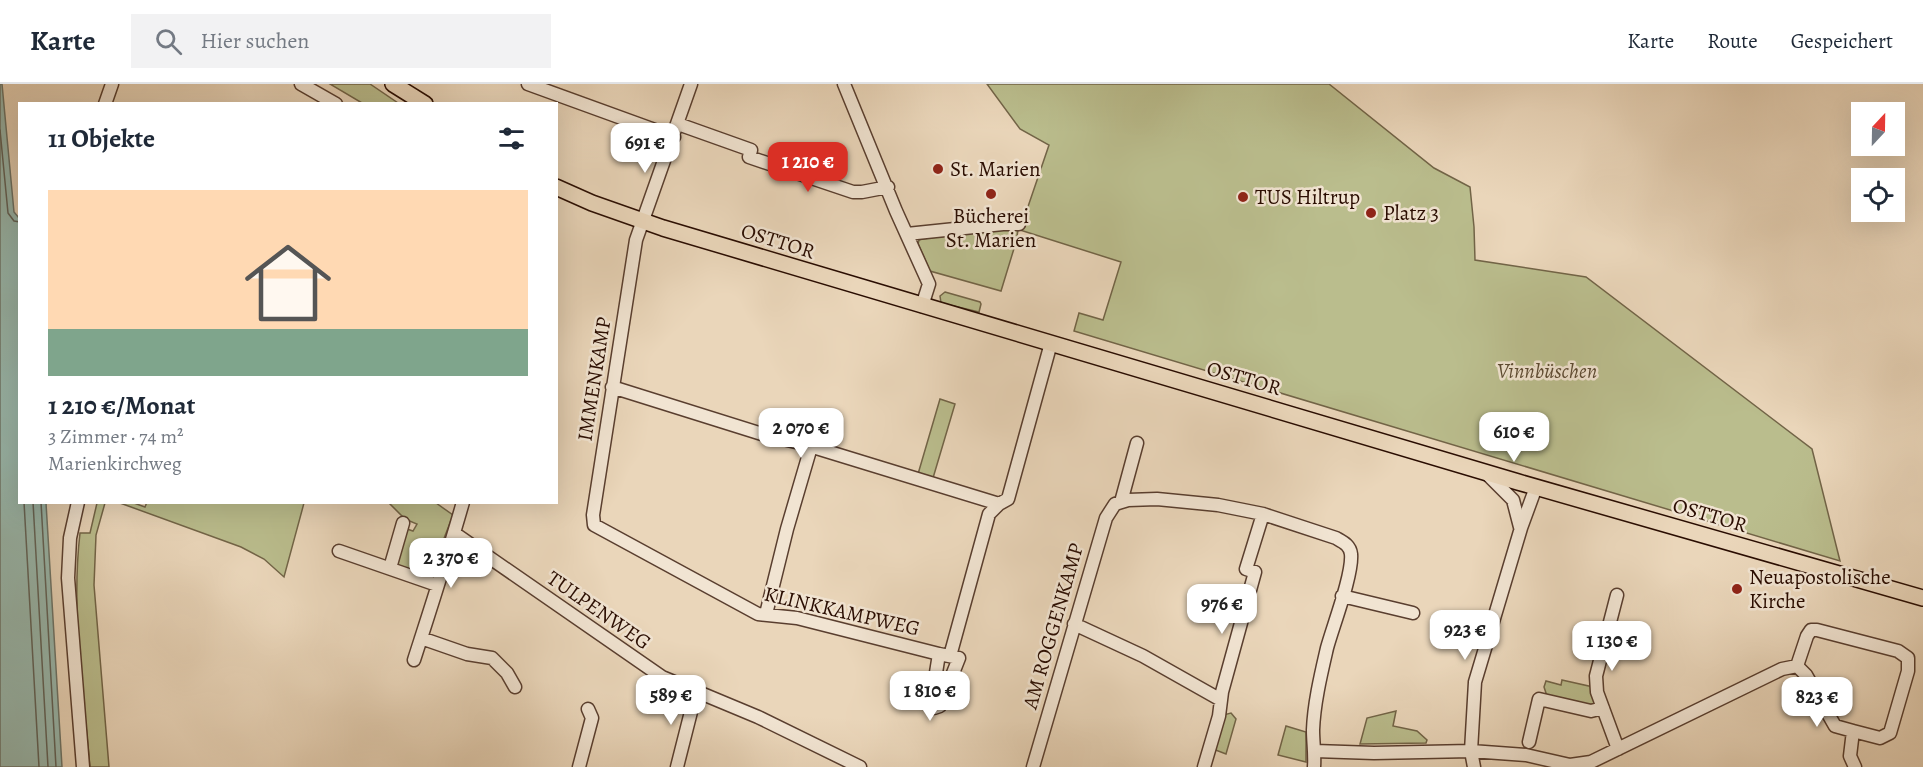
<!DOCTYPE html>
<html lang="de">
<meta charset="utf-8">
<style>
:root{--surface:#fff;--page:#f2f2f3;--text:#1f2937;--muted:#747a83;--line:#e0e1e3;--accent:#d93025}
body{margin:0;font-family:Alegreya,serif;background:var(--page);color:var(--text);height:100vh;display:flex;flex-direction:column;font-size:22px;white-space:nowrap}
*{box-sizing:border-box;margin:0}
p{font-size:20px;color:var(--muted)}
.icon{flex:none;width:33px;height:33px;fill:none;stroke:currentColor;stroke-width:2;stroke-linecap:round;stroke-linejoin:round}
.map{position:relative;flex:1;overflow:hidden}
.drawer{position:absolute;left:18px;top:18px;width:540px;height:402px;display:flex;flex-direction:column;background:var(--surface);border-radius:0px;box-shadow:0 6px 24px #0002}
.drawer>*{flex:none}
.needle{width:39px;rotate:22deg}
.controls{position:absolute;left:1851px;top:18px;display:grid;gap:12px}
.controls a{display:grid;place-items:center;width:54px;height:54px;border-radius:0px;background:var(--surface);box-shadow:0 6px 24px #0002;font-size:30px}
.price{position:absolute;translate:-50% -51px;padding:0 14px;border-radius:12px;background:#fff;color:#222;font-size:20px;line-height:39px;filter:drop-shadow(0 2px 3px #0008)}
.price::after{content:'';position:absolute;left:50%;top:36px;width:18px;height:14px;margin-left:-9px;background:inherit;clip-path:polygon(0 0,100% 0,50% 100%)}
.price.active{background:var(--accent);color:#fff}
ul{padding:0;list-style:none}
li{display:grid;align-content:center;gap:12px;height:318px;padding:0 30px}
li span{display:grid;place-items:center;height:186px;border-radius:0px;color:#555}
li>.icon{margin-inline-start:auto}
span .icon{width:108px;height:108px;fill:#fffc;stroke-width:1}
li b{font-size:26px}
h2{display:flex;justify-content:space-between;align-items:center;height:72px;padding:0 30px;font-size:26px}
header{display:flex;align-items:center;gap:36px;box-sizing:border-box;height:84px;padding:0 30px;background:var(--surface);border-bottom:2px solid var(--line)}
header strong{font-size:28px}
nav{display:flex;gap:33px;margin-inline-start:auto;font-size:21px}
.search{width:420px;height:54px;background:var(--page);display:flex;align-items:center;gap:15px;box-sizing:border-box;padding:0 21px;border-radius:0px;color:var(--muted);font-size:22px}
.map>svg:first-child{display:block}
.green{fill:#babd8d;stroke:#726447;stroke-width:1.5}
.water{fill:#98b9af;stroke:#6c7469;stroke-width:1.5}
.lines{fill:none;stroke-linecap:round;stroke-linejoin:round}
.shore{stroke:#606258;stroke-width:1.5}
.minor-casing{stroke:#593e2f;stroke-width:15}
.major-casing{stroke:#290c01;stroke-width:18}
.minor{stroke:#f1e4d2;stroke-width:12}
.major{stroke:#ead6ba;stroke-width:15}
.poi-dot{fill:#8f2418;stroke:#f1e4d2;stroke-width:2}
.labels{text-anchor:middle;stroke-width:5;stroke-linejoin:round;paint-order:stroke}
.poi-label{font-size:21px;fill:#290c01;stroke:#f1e4d2;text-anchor:start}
.street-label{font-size:21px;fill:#290c01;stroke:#f1e4d2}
.park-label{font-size:21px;font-style:italic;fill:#5c4a32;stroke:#f1e4d2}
</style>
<header>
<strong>Karte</strong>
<div class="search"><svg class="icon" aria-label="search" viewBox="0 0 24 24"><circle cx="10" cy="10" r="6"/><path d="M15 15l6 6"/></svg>Hier suchen</div>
<nav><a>Karte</a><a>Route</a><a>Gespeichert</a></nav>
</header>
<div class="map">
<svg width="1923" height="683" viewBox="0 0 1923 683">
<rect width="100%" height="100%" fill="#ead6ba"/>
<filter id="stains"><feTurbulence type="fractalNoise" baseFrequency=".00333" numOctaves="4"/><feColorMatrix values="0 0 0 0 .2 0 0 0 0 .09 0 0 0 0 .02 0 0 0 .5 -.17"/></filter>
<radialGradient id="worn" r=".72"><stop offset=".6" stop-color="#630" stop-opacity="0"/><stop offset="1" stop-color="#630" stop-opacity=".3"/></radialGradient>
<path class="green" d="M 330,0 L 370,0 L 398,19 L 362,19 Z
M 987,0 L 1329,0 L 1434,84 L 1470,103 L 1474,143 L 1475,176 L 1586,193 L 1812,365 L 1840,477 L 1074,247 L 1079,229 L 1103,236 L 1121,178 L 1020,146 L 1049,61 L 1020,45 Z
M 1006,144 L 1018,146 L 1016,158 L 1001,207 L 930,187 L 918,160 L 919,156 L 922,155 Z
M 945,208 L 980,218 L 981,220 L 979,228 L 941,219 L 940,212 Z
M 940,315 L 955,320 L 933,394 L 918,390 Z
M 147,418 L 304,418 L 304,419 L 284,493 L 264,475 L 241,463 L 120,419 L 134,419 L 145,423 Z
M 97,419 L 105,419 L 96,451 L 94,501 L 109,683 L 90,683 C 83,605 71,527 80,449 L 90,449 Z
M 389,419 L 436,419 L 453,431 L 443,457 L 452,460 L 439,496 L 395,480 L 407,445 L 413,447 L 417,440 L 405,435 Z
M 1562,596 L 1593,603 L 1597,615 L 1595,621 L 1591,622 L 1547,612 L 1544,603 L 1546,597 L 1561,601 Z
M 1396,627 L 1393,642 L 1417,647 L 1427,656 L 1426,659 L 1360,660 L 1367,634 Z
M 1231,629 L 1236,635 L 1226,670 L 1213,665 L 1223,631 Z
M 1286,642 L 1306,648 L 1306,678 L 1278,671 Z"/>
<path class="water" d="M 0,0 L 2,0 L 14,128 L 19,134 L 20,418 L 46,419 L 62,683 L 0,683 Z"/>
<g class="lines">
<path class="shore" d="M 0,46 L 8,129 L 14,137 L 20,138
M 24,418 L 39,683
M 33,418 L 48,683
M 41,418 L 56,683"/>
<g class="minor-casing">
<path id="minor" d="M 301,0 L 336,20
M 528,0 L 674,53
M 691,0 L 636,156 L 593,431 L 594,441 L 758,530 L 797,534 L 939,570
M 844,0 L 896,127 L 929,200 L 922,222
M 105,20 L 112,0
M 678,40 L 751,66 L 749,73 L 853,108 L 862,108 L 888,103
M 907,150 L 1003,140 L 1019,140
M 612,303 L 762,350 L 800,359 L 999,420
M 1488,391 L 1513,416 L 1520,443
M 78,418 L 70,454 L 68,494 L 83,683
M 1121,418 L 1137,359
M 454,449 L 662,593 L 758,633 L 860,683
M 339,467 L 437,501
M 390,484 L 403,439
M 1617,511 L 1596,592 L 1597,608 L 1618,665
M 1342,512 L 1413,529
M 766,530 L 787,445 L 811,363
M 1074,540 L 1143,572 L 1221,616
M 421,554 L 467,570 L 492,574 L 507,589 L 515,603
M 939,570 L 959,574 L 940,622 L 934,624 L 931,620 Z
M 950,572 L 989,430 L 999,420 L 1008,415 L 1051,259
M 414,576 C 431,523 448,471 463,418
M 1797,582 L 1806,591 L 1835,642 L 1853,647 L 1850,672 L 1855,683
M 1529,658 L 1539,615 L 1591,627 L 1603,624
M 1315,667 L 1374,669 L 1471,667 L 1526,671 L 1570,681 L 1591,678 L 1782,585 L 1797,582 L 1807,552 L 1811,546 L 1817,546 L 1898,567 L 1908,574 L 1908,587 L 1890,649 L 1880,654 L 1853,647
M 579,683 L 592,634 L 588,625
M 677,683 L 696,608
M 1033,683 L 1106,434 L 1115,420 L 1128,416 L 1157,415 L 1218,421 L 1263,430 L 1336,454 C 1343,458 1350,461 1351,470 C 1353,490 1333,542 1327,564 C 1321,590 1314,619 1313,646 C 1313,658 1315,671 1314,683
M 1204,683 L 1219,632 L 1222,608 L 1255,488 L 1246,485 L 1263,430
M 1474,683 L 1471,667 L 1475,598 L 1521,444 L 1536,403"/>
</g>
<g class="major-casing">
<path id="major" d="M 393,0 L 425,20
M 556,103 L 592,119 L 663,144 L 1518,398 L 1923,514"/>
</g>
<use href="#minor" class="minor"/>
<use href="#major" class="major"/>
</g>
<g class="poi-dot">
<circle cx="938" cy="85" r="6"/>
<circle cx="991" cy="110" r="6"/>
<circle cx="1243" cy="113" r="6"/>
<circle cx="1371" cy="129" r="6"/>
<circle cx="1737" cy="505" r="6"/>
</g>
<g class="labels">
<g class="poi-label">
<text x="950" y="92">St. Marien</text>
<text x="1255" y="120">TUS Hiltrup</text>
<text x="1383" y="136">Platz 3</text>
<text x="991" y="139" text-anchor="middle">Bücherei<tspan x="991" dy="24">St. Marien</tspan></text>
<text x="1749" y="500">Neuapostolische<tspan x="1749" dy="24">Kirche</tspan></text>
</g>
<g class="street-label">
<text transform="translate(778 157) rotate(17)" y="7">OSTTOR</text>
<text transform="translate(1244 294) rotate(16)" y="7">OSTTOR</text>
<text transform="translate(594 295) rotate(-81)" y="7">IMMENKAMP</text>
<text transform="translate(1710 431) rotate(16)" y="7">OSTTOR</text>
<text transform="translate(599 526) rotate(35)" y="7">TULPENWEG</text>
<text transform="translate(842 527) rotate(13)" y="7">KLINKKAMPWEG</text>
<text transform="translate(1053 542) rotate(-74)" y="7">AM ROGGENKAMP</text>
</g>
<g class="park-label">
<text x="1547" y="294">Vinnbüschen</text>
</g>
</g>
<rect width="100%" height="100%" filter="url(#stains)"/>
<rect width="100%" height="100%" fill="url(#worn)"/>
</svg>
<div class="controls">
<a><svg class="needle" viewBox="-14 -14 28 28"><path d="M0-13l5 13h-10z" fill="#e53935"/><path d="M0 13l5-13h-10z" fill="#747a83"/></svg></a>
<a><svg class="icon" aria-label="locate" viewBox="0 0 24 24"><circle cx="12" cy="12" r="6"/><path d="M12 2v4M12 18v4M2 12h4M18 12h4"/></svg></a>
</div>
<b class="price" style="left:645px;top:90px">691 €</b>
<b class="price active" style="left:808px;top:109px">1 210 €</b>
<b class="price" style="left:801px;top:375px">2 070 €</b>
<b class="price" style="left:1514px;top:379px">610 €</b>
<b class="price" style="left:451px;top:505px">2 370 €</b>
<b class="price" style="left:1222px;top:551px">976 €</b>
<b class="price" style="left:1465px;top:577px">923 €</b>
<b class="price" style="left:1612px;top:588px">1 130 €</b>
<b class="price" style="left:930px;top:638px">1 810 €</b>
<b class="price" style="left:671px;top:642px">589 €</b>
<b class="price" style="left:1817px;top:644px">823 €</b>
<section class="drawer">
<h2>11 Objekte<svg class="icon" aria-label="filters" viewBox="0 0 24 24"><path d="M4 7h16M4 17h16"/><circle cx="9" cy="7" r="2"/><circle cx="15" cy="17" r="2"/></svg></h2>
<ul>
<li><span style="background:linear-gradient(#ffd9b3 75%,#7fa58c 0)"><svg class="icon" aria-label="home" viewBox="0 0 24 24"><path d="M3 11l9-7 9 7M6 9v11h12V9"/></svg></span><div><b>1 210 €/Monat</b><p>3 Zimmer · 74 m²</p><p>Marienkirchweg</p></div></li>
</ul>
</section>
</div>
